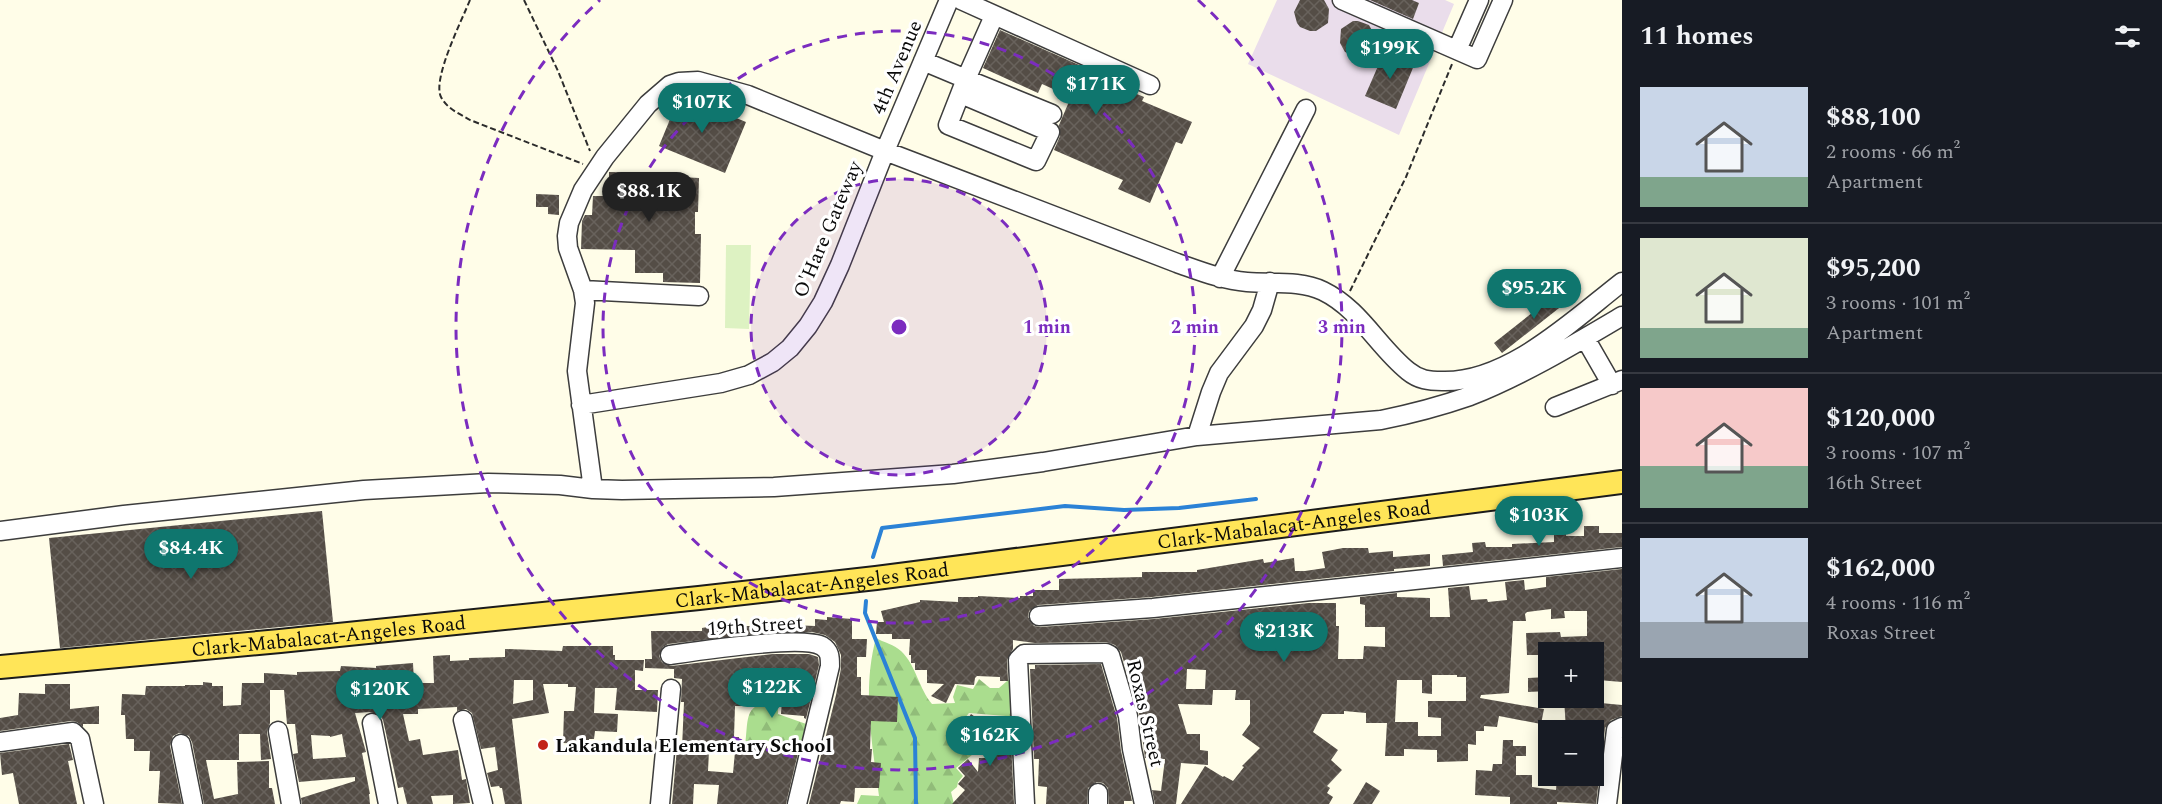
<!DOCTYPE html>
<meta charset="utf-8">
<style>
:root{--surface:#171b24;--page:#242831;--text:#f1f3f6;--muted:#9ea1a6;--line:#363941;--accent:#0f766e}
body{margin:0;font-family:Spectral,serif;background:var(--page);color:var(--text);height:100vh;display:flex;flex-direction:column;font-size:22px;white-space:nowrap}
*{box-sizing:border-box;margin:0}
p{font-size:20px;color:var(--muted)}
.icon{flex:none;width:33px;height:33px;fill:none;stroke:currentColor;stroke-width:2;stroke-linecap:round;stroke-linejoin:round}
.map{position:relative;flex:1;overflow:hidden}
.drawer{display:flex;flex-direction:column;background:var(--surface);width:540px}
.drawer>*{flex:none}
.buttons{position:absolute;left:1538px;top:642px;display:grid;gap:12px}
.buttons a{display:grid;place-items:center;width:66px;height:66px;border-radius:0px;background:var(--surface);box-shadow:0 3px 15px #0003;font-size:30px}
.price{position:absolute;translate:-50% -51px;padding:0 14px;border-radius:21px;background:var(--accent);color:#fff;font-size:20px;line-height:39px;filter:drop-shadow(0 2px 3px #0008)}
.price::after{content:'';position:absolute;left:50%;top:36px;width:18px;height:14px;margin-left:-9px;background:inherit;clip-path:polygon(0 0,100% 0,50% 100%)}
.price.on{background:#222;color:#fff}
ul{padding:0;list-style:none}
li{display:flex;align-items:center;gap:18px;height:150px;padding:0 18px}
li+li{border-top:2px solid var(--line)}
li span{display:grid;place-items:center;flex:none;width:168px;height:120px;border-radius:0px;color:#555}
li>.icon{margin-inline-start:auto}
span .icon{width:72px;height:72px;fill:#fffc;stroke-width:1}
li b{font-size:26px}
h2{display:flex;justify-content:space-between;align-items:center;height:72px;padding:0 18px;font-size:26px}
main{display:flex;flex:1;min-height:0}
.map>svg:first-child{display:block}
.industrial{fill:#eaddeb}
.forest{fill:url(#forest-firs)}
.pitch{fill:#ddf2c2}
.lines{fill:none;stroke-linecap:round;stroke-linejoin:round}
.stream{stroke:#2b82d6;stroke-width:4}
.building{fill:url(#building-cross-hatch);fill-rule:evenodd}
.minor-casing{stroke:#3d3d3d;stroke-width:21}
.major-casing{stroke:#1b1b1b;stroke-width:26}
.path{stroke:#2c2c2c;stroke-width:2;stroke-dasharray:6 3;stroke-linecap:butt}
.minor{stroke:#fff;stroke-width:18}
.major{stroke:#ffe558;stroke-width:22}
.ring{fill:none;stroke:#7b2cbf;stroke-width:3;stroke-dasharray:10 8}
.poi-dot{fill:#c2221a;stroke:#fff;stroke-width:2}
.labels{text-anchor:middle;stroke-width:6;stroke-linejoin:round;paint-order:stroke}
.street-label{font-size:20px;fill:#0a0a0a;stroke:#fff}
.poi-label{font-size:20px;font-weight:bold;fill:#0a0a0a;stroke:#fff;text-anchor:start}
.centre{fill:#7b2cbf;stroke:#fff;stroke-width:3}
.ring-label{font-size:18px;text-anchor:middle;font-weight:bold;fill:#7b2cbf;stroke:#fff;stroke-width:6;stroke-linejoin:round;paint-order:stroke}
</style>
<main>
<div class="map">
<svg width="1622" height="804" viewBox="0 0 1622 804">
<defs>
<pattern id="forest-firs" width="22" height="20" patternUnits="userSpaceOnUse" patternTransform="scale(1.5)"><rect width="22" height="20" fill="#aadd8e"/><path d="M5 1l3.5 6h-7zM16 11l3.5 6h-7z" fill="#91bc79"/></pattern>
<pattern id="building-cross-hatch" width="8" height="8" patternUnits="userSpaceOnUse" patternTransform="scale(1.5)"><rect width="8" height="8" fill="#544d46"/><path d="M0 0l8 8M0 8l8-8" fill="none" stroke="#68625c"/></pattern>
</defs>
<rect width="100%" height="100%" fill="#fffde8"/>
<path class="industrial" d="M 1277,0 L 1445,0 L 1454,4 L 1399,135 L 1248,64 Z"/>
<path class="forest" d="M 876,638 C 883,642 895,645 901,651 C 916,665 919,689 932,704 L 955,703 L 953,697 L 957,685 L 973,689 L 979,679 L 990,688 L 999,688 L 1014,675 L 1018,717 L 969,713 L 961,723 L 968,736 L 978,750 L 956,768 L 963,776 L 958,782 L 957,787 L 951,792 L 954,804 L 857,804 L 861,795 L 879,796 C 872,743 862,690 876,638 Z
M 780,698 L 787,698 L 786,702 L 778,708 L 778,714 L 809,725 L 807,753 L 790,746 L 764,740 L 745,747 C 749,713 743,706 780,698 Z"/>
<path class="pitch" d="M 726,245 L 751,245 L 749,329 L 725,328 Z"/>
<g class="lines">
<path class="stream" d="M 873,557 L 882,528 L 1065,506 L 1124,510 L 1179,508 L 1256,499
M 866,601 L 865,613 L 915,738 L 916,804"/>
</g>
<path class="building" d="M 1300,0 L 1324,0 L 1329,9 L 1328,23 L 1316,31 L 1310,31 L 1300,27 L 1297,23 L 1294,12 Z
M 1370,0 L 1412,0 L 1419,3 L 1413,19 Z
M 1353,21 L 1358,21 L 1369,25 L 1374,34 L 1373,51 L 1361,56 L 1356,56 L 1345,52 L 1340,43 L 1341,29 Z
M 1000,30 L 1115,81 L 1113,84 L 1144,97 L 1142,101 L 1192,122 L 1182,144 L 1176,142 L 1150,203 L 1118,189 L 1123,180 L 1054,150 L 1060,136 L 1059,125 L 1071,97 L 1042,84 L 1038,93 L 983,68 Z
M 1385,50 L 1415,63 L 1396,109 L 1365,96 Z
M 680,95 L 746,122 L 725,173 L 659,146 Z
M 609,172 L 680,173 L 680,177 L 699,178 L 698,212 L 695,212 L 695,234 L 701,234 L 700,283 L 663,282 L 663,273 L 635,273 L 635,250 L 581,249 L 582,221 L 585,215 L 592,215 L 593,196 L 609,196 Z
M 536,194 L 559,195 L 559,215 L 548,214 L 548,207 L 536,207 Z
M 1565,287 L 1573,297 L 1502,353 L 1494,343 Z
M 322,511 L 333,622 L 60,648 L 49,538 Z
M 1584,526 L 1599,526 L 1599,533 L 1622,533 L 1622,547 L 1443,566 L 1442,555 L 1473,552 L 1472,543 L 1485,542 L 1486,547 L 1512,547 L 1512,544 L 1554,542 L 1554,530 L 1566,530 L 1566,536 L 1584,536 Z
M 1343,548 L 1368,548 L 1369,553 L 1393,551 L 1393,557 L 1430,554 L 1430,566 L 1394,569 L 1394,571 L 1152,597 L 1038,605 L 1029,611 L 1028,617 L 1034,626 L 1040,627 L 1154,619 L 1309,603 L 1336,603 L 1336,626 L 1339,626 L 1338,659 L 1363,659 L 1364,646 L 1385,647 L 1385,627 L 1365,627 L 1365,605 L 1360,604 L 1360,597 L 1397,593 L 1397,597 L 1430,598 L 1430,617 L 1450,617 L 1448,588 L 1469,586 L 1471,600 L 1487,599 L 1488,602 L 1507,600 L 1505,582 L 1524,580 L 1525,590 L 1546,587 L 1546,577 L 1622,569 L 1622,682 L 1598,680 L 1597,656 L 1594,656 L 1594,652 L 1548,652 L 1548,655 L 1527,655 L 1526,633 L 1560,632 L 1561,637 L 1587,636 L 1587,611 L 1564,611 L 1565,618 L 1551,619 L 1551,609 L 1527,612 L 1525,614 L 1526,621 L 1513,621 L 1509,693 L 1481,695 L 1480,698 L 1544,709 L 1541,724 L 1499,716 L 1497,727 L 1484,726 L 1484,731 L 1476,731 L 1476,745 L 1468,744 L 1468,761 L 1437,762 L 1437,750 L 1404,749 L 1404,756 L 1385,756 L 1387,723 L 1366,723 L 1366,713 L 1344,711 L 1344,714 L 1322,714 L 1313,732 L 1338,750 L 1331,760 L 1342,770 L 1327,786 L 1330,788 L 1327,793 L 1333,797 L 1329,804 L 1181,804 L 1205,766 L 1223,777 L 1224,776 L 1233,781 L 1244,767 L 1242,766 L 1260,748 L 1242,735 L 1250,724 L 1250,700 L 1235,700 L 1236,690 L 1213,690 L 1212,705 L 1178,704 L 1187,734 L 1200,734 L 1200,750 L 1208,751 L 1208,765 L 1181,763 L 1176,804 L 1155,804 L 1152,790 L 1161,791 L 1165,759 L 1145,758 L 1139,713 L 1121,652 L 1115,645 L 1106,642 L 1035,643 L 1013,640 L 1013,649 L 1007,660 L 1008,681 L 1000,681 L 1000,677 L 977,676 L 975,678 L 974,685 L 955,684 L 946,703 L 931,696 L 944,684 L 927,683 L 927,670 L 915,670 L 915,663 L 911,663 L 911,655 L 909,655 L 910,639 L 892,639 L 892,634 L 876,634 L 877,622 L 884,622 L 881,611 L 920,602 L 920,600 L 958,602 L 958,597 L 978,597 L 978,596 L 1020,598 L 1020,596 L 1033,596 L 1033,590 L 1059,590 L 1059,579 L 1142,577 L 1142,572 L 1197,572 L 1197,570 L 1263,559 L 1264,563 L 1294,558 L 1295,571 L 1305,571 L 1325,568 L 1322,552 ZM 1187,669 L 1206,670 L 1205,689 L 1186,689 ZM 1432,675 L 1457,675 L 1457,677 L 1466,677 L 1466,701 L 1428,701 L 1428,717 L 1441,718 L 1441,736 L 1418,736 L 1418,722 L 1395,722 L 1397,680 L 1422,680 L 1422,693 L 1432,694 Z
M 827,617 L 852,619 L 852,639 L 867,639 L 866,657 L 857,657 L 857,677 L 861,677 L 861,695 L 898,697 L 897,722 L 871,721 L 870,749 L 872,749 L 871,762 L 881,763 L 879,788 L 855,788 L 854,802 L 841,801 L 840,804 L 809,804 L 836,695 L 841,668 L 841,655 L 835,642 L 825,635 L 812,632 L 771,632 L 668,644 L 663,647 L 659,656 L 662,662 L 671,666 L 773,654 L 809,654 L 818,657 L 819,665 L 806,719 L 804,718 L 804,716 L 781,714 L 782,699 L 748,696 L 747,706 L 735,706 L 734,737 L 739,737 L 739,745 L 767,746 L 767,751 L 798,753 L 786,804 L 717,804 L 719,785 L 694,784 L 693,804 L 672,804 L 677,748 L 682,748 L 684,702 L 681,702 L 682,679 L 674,678 L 674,669 L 645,668 L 645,659 L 652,659 L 651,631 L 702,631 L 702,628 L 712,626 L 712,629 L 733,626 L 768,626 L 768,624 L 815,626 L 815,619 L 827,620 ZM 709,751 L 735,752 L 733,773 L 708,771 Z
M 563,646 L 613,646 L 613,655 L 615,655 L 615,660 L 644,660 L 643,671 L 635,670 L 635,690 L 658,690 L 657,712 L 615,710 L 617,688 L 595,688 L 594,713 L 618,714 L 617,732 L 595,731 L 594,739 L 589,739 L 589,744 L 563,743 L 564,711 L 574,711 L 576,687 L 568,687 L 568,684 L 543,684 L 549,713 L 512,719 L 522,804 L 505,804 L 502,788 L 500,788 L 499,786 L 491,787 L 487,773 L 498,770 L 495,747 L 481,749 L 472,713 L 466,709 L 457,711 L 457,707 L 418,709 L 418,714 L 403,714 L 409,741 L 420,739 L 423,755 L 458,750 L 462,780 L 466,779 L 470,803 L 453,804 L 453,795 L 431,796 L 433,804 L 407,804 L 403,787 L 398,788 L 383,720 L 380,715 L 370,712 L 355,713 L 366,752 L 362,753 L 370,794 L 369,794 L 370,804 L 302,804 L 301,798 L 355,781 L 355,777 L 299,782 L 293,754 L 298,753 L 295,724 L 287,724 L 284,690 L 270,690 L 270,723 L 267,732 L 271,759 L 261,760 L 260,734 L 239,734 L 239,760 L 206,760 L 214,799 L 238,794 L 237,762 L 269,761 L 269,788 L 272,788 L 275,804 L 204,804 L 192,742 L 189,736 L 179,733 L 173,736 L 170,746 L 182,804 L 158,803 L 160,771 L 149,771 L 150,751 L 134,751 L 134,739 L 126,739 L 125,715 L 121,715 L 122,694 L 145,695 L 146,686 L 185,686 L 185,685 L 203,685 L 203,682 L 212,683 L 212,686 L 223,686 L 223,706 L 241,705 L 242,683 L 264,683 L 264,673 L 297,675 L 297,672 L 340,671 L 341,666 L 376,668 L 376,666 L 413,663 L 414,683 L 434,683 L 433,656 L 450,655 L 450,661 L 469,660 L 469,658 L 505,657 L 505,649 L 562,651 ZM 514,680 L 533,680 L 533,700 L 513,704 ZM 342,734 L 346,757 L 313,759 L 311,735 L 330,736 L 330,737 Z
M 1101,664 L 1117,718 L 1121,751 L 1132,801 L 1124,801 L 1124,804 L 1109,804 L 1108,788 L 1103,783 L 1097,782 L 1088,788 L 1087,804 L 1046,804 L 1047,787 L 1038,786 L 1039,759 L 1034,759 L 1030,669 L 1035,669 L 1035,665 Z
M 1548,677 L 1548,691 L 1528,692 L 1528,678 Z
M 45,684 L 70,684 L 70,709 L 99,706 L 99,724 L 83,724 L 83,727 L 77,722 L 71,721 L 0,731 L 0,718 L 18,715 L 19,693 L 45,694 Z
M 1564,698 L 1590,698 L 1590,702 L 1622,705 L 1622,716 L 1611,720 L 1605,728 L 1596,804 L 1557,802 L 1557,804 L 1510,804 L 1510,797 L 1475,795 L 1476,770 L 1492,771 L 1493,764 L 1502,764 L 1503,740 L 1513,740 L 1513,746 L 1526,746 L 1526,756 L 1516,756 L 1516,775 L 1532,775 L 1532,787 L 1556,790 L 1557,776 L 1593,776 L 1593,730 L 1566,730 Z
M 971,714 L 978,719 L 1010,719 L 1014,804 L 952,804 L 965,790 L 958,784 L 965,776 L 958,768 L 968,759 L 978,772 L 979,758 L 989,758 L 989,737 L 979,737 L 979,731 L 966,722 Z
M 69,744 L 73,760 L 68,761 L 77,804 L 19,804 L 13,773 L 2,775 L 0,753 Z
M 1366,782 L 1380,791 L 1372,804 L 1353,804 Z"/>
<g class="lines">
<g class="minor-casing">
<path id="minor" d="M 961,0 L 1150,85
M 1342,0 L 1477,59 L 1503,0
M 1457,50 L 1479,0
M 923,61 L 966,79 L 994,16
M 961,94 L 1050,132 L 1036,161 L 948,125 L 966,79 L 1052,114
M 1220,278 L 1306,109
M 583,290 L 699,296
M 1585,338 L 1612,385
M 581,405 L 721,383 L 749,375 L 773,362 L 790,348 L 808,326 L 823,302 L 840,265 L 885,151 L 949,0
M 1555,407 L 1622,380
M 1197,436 L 1211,392 L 1219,373 L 1254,326 L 1262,310 L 1270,282
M 593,489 L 577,371 L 585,303 L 583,290 L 568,248 L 567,236 L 569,223 L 583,190 L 605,157 L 648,104 L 670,85 L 679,82 L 698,81 L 748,95 L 885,151 L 1177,263 C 1200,271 1222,280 1247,282 C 1272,284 1300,280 1323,291 C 1360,309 1378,347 1408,371 C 1419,380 1429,381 1442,381 C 1508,383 1573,320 1622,282
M 0,531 L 124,515 L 364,490 L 488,483 L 560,485 L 593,489 L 622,490 L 774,487 L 953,474 L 1043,462 L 1197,436 L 1381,420 C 1411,414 1441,406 1470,396 C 1523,375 1573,345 1622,316
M 1039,616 L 1153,608 L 1622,558
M 670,655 C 697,651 802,635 822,646 C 830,651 830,657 830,666 L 797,804
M 463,720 L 483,804
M 372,723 L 388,804
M 278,731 L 291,804
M 0,742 L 73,732 L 80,739 L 94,804
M 181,744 L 193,804
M 660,804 L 671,689
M 1025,804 L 1018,660 L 1024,654 L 1106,653 L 1110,655 L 1128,716 L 1132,749 L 1144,804
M 1098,804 L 1098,793
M 1607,804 L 1616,730 L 1622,727"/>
</g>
<g class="major-casing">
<g id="major">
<path id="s1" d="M 0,667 L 280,641 L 699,598 L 876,578 L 1622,482"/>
</g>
</g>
<path class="path" d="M 470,0 C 462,20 432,79 441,97 C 447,109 460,114 470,120 L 583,164
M 524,0 L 558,71 L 590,151
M 1350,291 L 1406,177 L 1452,64"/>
<use href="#minor" class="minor"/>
<use href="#major" class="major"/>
</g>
<circle cx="899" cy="327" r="148" fill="#7b2cbf" fill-opacity=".12"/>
<g class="ring">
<circle cx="899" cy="327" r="148"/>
<circle cx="899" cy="327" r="296"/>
<path d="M1198 0A443 443 0 1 1 600 0"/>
</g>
<circle class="poi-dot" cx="543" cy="745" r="6"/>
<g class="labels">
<g class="street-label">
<text transform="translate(896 67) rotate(-67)" y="7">4th Avenue</text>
<text transform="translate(827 229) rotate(-67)" y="7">O'Hare Gateway</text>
<text dy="7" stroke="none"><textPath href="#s1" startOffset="1302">Clark-Mabalacat-Angeles Road</textPath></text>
<text dy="7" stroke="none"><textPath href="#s1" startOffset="816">Clark-Mabalacat-Angeles Road</textPath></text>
<text transform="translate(755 625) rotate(-4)" y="7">19th Street</text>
<text dy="7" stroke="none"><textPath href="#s1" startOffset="330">Clark-Mabalacat-Angeles Road</textPath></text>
<text transform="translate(1146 713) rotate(77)" y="7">Roxas Street</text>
</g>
<g class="poi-label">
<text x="555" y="752">Lakandula Elementary School</text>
</g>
</g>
<circle cx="899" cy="327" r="9" class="centre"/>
<g class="ring-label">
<text x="1047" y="333">1 min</text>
<text x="1195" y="333">2 min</text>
<text x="1342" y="333">3 min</text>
</g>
</svg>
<div class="buttons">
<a>+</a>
<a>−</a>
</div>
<b class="price" style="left:1390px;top:80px">$199K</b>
<b class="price" style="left:1096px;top:116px">$171K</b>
<b class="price" style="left:702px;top:134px">$107K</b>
<b class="price on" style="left:649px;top:223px">$88.1K</b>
<b class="price" style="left:1534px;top:320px">$95.2K</b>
<b class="price" style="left:1539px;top:547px">$103K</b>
<b class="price" style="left:191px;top:580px">$84.4K</b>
<b class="price" style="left:1284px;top:663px">$213K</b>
<b class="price" style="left:772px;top:719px">$122K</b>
<b class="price" style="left:380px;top:721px">$120K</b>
<b class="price" style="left:990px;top:767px">$162K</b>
</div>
<section class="drawer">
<h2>11 homes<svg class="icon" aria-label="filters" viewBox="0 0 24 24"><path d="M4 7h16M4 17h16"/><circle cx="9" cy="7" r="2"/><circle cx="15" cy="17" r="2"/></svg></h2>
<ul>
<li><span style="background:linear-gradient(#c9d6e8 75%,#7fa58c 0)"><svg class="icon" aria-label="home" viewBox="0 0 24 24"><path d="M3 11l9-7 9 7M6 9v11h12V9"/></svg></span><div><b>$88,100</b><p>2 rooms · 66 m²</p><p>Apartment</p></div></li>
<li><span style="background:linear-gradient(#dfe7d0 75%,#7fa58c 0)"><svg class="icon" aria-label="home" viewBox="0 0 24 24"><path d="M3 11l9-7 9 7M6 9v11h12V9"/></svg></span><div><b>$95,200</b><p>3 rooms · 101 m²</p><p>Apartment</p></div></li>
<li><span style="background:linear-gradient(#f6c9c9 65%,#7fa58c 0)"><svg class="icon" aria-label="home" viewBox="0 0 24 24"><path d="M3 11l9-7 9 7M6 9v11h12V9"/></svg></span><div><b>$120,000</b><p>3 rooms · 107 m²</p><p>16th Street</p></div></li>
<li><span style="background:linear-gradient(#c9d6e8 70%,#9aa5b1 0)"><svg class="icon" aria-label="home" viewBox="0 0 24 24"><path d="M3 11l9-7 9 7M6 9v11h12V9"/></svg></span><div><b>$162,000</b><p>4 rooms · 116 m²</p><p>Roxas Street</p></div></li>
</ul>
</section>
</main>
